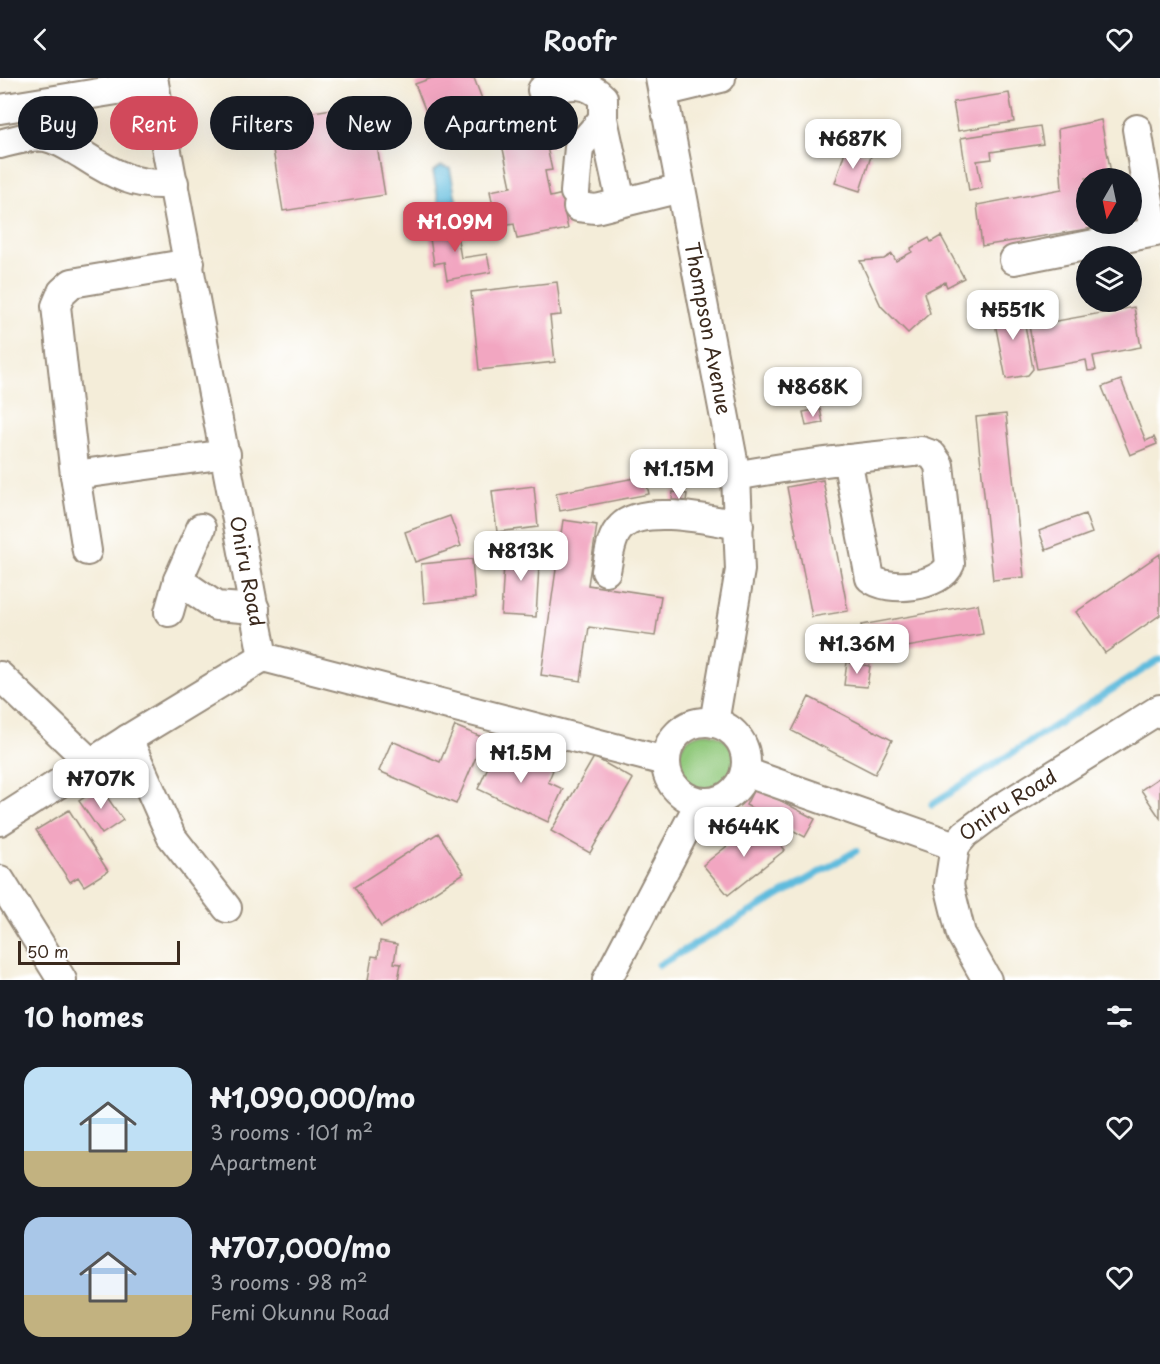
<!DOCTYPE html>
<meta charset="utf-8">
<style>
:root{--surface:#171b24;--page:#20242c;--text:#f1f3f6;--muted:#9ea1a6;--accent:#d1495b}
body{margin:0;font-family:"Playpen Sans",sans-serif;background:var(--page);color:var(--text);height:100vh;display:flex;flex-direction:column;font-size:22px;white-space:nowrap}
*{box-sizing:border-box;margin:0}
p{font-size:20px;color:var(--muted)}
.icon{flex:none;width:33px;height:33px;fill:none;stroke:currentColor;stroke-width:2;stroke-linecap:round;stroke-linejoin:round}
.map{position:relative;height:902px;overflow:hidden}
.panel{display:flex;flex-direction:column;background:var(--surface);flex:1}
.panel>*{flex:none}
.hud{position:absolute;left:18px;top:18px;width:600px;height:54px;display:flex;gap:12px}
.needle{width:39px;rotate:189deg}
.fabs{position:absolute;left:1076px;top:90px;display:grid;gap:12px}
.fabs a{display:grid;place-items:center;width:66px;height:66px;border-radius:50%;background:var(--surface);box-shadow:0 6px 24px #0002;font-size:30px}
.scale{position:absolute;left:18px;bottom:15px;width:162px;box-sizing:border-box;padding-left:6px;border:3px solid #3b2a1e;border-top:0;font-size:16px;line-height:21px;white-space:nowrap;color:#3b2a1e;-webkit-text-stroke:4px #fff;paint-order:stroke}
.price{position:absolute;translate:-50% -51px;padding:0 14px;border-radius:12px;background:#fff;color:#222;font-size:20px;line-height:39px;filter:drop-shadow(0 2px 3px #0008)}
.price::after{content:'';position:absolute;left:50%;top:36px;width:18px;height:14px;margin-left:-9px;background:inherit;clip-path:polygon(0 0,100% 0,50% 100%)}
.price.on{background:var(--accent);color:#fff}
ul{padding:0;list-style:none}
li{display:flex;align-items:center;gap:18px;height:150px;padding:0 24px}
li span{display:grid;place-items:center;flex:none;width:168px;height:120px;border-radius:18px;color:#555}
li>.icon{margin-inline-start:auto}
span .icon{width:72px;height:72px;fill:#fffc;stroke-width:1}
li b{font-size:26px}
h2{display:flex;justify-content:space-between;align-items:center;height:72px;padding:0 24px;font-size:26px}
.chip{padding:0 21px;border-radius:27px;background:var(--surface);box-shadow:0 6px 24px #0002;font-size:21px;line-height:54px}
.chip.on{background:var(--accent);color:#fff}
header{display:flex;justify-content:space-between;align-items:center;height:78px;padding:0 24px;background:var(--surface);font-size:27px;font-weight:600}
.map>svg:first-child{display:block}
.green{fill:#91c97c;stroke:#667a4d;stroke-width:1.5}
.water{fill:#5fbbdd;stroke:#4d727e;stroke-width:1.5}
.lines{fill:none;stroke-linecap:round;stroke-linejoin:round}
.stream{stroke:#5fbbdd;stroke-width:7}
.building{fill:#f2a6c1}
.minor-casing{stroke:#988c7c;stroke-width:32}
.minor{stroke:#fff;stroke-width:28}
.labels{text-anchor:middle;stroke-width:6;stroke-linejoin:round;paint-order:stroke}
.street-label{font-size:20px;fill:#3b2a1e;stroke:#fff}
</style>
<header><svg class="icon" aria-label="back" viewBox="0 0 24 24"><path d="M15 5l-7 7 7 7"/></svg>Roofr<svg class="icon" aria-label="heart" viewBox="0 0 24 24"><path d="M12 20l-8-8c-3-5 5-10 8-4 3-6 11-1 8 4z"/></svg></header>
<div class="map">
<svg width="1160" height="902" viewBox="0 0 1160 902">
<rect width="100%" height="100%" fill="#fff"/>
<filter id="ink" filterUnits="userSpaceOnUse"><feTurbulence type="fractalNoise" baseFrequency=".0167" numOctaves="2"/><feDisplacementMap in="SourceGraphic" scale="12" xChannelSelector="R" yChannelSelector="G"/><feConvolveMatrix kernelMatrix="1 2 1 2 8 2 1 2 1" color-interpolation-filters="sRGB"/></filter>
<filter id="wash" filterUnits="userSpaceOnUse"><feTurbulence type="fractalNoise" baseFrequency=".008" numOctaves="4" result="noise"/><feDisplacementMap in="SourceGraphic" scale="24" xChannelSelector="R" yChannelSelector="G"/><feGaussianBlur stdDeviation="1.35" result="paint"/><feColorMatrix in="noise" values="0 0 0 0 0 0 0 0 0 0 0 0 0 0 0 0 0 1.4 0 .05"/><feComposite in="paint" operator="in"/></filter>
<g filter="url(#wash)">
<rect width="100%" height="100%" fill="#f4edd9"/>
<path class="green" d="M677 684a29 29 0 1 1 58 0a29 29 0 1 1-58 0Z"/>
<path class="water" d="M 441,88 L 450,90 L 457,127 L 440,131 L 433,93 Z"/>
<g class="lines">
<path class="stream" d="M 932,726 L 1160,581
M 659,887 L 856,773"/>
</g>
<g id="blocks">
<path class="building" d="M 432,0 L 474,0 L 482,21 L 463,28 L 466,36 L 432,49 L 415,6 Z
M 1009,15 L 1014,44 L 958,53 L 953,24 Z
M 370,25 L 385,117 L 283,133 L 268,41 Z
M 548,42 L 554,68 L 547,69 L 552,92 L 545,93 L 550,119 L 580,112 L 583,128 L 564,132 L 568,151 L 517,161 L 514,146 L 497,149 L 490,113 L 511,109 L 499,52 Z
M 1101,42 L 1112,100 L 1086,100 L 1086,146 L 1112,147 L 982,168 L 977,127 L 1062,111 L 1058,51 Z
M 1040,48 L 1043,66 L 991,74 L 992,81 L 977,83 L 982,110 L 969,113 L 961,60 Z
M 846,70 L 871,78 L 860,113 L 835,105 Z
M 455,144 L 461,180 L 487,176 L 491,194 L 447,202 L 444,184 L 434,186 L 428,148 Z
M 941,158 L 964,200 L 947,209 L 945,204 L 924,215 L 930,235 L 908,255 L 881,228 L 860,183 L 884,181 L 892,176 L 896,183 L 912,174 L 911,170 L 929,160 L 931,164 Z
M 557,204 L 561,237 L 550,238 L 555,284 L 479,292 L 471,214 Z
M 1021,225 L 1033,291 L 1028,297 L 1006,301 L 992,230 Z
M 1134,229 L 1141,269 L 1093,278 L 1096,292 L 1088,293 L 1086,282 L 1037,291 L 1029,248 Z
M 1121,302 L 1146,363 L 1154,359 L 1157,366 L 1130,377 L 1102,309 Z
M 820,331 L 823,345 L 806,348 L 803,334 Z
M 1006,336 L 1024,499 L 993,502 L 976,339 Z
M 645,398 L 649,416 L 560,433 L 556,415 Z
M 823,402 L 848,533 L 812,539 L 787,409 Z
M 534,408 L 538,449 L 497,454 L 492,413 Z
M 673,414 L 687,416 L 685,431 L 671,429 Z
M 1085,436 L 1092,455 L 1046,472 L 1039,453 Z
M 450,438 L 461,468 L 415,484 L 405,454 Z
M 563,442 L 597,447 L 588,507 L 661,518 L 655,558 L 589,549 L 581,603 L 541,597 Z
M 505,469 L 540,471 L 536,539 L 501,537 Z
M 1160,476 L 1160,537 L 1105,575 L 1076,534 Z
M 472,481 L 475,520 L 424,525 L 421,486 Z
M 978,526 L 983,556 L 866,576 L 861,547 Z
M 851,555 L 852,575 L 814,577 L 812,558 Z
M 847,584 L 870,588 L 867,609 L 844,607 Z
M 809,619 L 892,662 L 875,696 L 792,653 Z
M 455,648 L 484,660 L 456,726 L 379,693 L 392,663 L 440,684 Z
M 498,667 L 553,692 L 548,704 L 563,711 L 548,744 L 478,711 Z
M 594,679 L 633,701 L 590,775 L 551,753 Z
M 1160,699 L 1160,740 L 1141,712 Z
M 100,709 L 123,742 L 102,756 L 79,723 Z
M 755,709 L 815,741 L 805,759 L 746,727 Z
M 69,732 L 108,793 L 84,808 L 78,799 L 70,804 L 36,752 Z
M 760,742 L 785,772 L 728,817 L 703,787 Z
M 438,755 L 464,795 L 381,849 L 354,809 Z
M 380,863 L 397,866 L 394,885 L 401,886 L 398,902 L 368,902 L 372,878 L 378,879 Z"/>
</g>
</g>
<g filter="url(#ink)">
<use href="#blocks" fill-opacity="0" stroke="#988c7c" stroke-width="1.5"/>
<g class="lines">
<g class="minor-casing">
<g id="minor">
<path id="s1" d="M 153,0 L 263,579"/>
<path id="s2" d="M 660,0 L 736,398 L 740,492 L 714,645"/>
<path d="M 542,12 C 566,8 584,0 603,20 L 603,41 L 579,69 L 575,114"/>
<path d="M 663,14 L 721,0"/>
<path d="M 0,31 L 154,6"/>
<path d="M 603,41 L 621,124"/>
<path d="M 1137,51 L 1154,154"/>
<path d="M 0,66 C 15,62 31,57 46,59 C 60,62 71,70 83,77 C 112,96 139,110 174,105"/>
<path d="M 578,129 L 596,131 L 681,110"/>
<path d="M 1014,182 L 1160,153"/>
<path d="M 75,397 L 226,376"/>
<path d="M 736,398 C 797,386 859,380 921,373 L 932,377 L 939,387 L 950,486 C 941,509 888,515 870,500 L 847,381"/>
<path d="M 87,473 L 75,397 L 56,228 L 62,214 L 72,205 L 190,185"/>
<path d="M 606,493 C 609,480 610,459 621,449 C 643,426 710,442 739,447"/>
<path d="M 178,502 L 216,528 L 255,531"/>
<path d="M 169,534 L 178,502 L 201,450"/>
<path d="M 263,579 L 665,683"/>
<path d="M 0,598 L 91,685"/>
<circle cx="706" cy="684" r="40"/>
<path d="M 128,661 L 171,758 L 227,830"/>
<path id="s3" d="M 745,694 L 955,768 L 965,756 L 993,735 L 1160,631"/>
<path d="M 0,743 L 128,661 L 263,579"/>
<path d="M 955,768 L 949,807 L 961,856 L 987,902"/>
<path d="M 0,802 L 62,902"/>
<path d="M 607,902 L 700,724"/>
</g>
</g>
<use href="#minor" class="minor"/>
</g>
</g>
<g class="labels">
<g class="street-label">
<text dy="7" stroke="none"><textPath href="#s2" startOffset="255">Thompson Avenue</textPath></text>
<text dy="7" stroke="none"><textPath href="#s1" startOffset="502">Oniru Road</textPath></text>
<text dy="7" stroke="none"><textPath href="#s3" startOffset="290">Oniru Road</textPath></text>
</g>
</g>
</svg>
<div class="fabs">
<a><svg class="needle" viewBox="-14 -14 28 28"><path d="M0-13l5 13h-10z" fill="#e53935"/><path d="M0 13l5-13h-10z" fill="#9ea1a6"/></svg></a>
<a><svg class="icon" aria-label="layers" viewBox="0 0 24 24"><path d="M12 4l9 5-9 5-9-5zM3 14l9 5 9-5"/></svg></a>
</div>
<div class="scale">50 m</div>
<b class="price" style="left:853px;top:92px">₦687K</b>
<b class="price on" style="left:455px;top:175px">₦1.09M</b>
<b class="price" style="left:1013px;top:263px">₦551K</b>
<b class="price" style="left:813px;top:340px">₦868K</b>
<b class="price" style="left:679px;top:422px">₦1.15M</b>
<b class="price" style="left:521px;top:504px">₦813K</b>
<b class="price" style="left:857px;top:597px">₦1.36M</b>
<b class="price" style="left:521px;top:706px">₦1.5M</b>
<b class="price" style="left:101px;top:732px">₦707K</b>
<b class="price" style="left:744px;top:780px">₦644K</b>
<div class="hud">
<a class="chip">Buy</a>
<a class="chip on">Rent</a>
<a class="chip">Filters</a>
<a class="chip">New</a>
<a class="chip">Apartment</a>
</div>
</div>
<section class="panel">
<h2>10 homes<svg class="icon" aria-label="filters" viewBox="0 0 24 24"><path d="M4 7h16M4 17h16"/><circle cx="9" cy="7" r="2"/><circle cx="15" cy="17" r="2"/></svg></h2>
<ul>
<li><span style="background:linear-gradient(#bfe0f5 70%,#c2b280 0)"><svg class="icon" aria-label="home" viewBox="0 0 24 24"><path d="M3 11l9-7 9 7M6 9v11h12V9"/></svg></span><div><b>₦1,090,000/mo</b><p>3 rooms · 101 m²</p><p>Apartment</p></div><svg class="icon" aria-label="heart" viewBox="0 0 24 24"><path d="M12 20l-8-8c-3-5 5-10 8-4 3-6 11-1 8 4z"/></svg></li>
<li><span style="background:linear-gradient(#a9c7e8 65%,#c2b280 0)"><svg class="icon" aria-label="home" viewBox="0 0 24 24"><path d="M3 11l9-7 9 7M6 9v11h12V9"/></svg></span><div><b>₦707,000/mo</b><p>3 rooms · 98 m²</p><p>Femi Okunnu Road</p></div><svg class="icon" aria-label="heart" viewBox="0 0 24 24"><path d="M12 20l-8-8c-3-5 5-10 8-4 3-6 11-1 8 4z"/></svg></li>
</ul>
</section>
